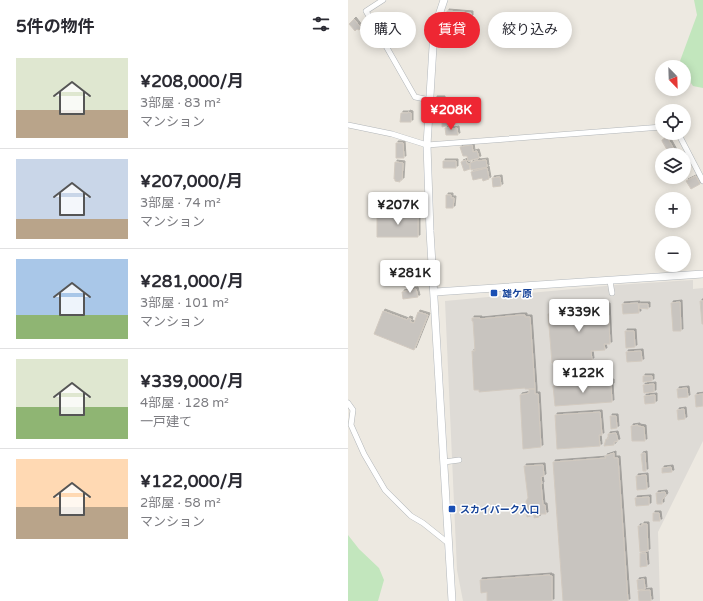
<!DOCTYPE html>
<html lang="ja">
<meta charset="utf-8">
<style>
:root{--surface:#fff;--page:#f7f7f7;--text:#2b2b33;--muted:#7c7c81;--line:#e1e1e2;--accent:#ee2733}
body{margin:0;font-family:"Varela Round","Noto Sans JP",sans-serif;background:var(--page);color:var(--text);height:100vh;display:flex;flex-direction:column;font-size:15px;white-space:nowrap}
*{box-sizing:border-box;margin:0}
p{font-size:13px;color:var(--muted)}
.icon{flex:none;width:22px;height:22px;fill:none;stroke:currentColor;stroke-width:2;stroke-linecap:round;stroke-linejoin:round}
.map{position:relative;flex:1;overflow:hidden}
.panel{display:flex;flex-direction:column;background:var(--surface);width:348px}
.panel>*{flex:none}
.guide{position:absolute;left:12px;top:12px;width:283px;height:36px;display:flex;gap:8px}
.needle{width:26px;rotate:157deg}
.tools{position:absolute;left:307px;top:60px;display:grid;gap:8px}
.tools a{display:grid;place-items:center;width:36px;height:36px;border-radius:50%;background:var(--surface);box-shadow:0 2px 10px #0003;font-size:20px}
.price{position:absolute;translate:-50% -34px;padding:0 9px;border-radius:4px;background:#fff;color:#222;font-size:13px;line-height:26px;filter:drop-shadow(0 1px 2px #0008)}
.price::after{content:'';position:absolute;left:50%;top:24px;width:12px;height:9px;margin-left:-6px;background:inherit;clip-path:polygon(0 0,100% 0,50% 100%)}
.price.selected{background:var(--accent);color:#fff}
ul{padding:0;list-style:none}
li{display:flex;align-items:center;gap:12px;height:100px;padding:0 16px}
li+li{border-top:1px solid var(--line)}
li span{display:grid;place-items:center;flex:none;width:112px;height:80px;border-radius:0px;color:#555}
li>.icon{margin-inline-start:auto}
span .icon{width:48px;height:48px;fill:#fffc;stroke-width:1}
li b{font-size:17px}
h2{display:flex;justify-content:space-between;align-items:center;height:48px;padding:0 16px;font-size:17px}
.tag{padding:0 14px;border-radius:18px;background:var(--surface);box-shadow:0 2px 10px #0003;font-size:14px;line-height:36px}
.tag.selected{background:var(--accent);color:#fff}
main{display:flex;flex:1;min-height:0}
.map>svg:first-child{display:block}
.industrial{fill:#dedbd6}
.green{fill:#c2e6bd}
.building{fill:#c8c4bf;stroke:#d2cac0;filter:url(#shadow)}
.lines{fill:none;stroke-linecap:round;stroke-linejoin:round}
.street-casing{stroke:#b2b6b9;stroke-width:6}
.secondary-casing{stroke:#b3b8bd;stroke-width:8}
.street{stroke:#fff;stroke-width:5}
.secondary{stroke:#fff;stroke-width:7}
.transit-dot{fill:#1a4fb4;stroke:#fff;stroke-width:1.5}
.labels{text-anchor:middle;stroke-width:3;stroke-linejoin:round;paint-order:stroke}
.transit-label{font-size:10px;font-weight:bold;fill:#164399;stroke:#fff;text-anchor:start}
</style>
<main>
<section class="panel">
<h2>5件の物件<svg class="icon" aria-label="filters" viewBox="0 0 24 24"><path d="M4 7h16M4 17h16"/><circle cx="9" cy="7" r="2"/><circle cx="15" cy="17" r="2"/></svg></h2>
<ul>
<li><span style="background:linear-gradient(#dfe7d0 65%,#b9a48a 0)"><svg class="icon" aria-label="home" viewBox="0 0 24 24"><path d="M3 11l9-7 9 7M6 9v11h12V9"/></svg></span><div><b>¥208,000/月</b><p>3部屋 · 83 m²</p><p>マンション</p></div></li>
<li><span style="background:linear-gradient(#c9d6e8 75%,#b9a48a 0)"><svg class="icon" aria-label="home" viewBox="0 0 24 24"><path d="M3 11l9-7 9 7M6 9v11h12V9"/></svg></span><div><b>¥207,000/月</b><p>3部屋 · 74 m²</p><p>マンション</p></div></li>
<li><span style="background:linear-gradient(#a9c7e8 70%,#8fb573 0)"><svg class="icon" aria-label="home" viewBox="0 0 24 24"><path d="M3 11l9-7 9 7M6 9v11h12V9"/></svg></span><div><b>¥281,000/月</b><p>3部屋 · 101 m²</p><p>マンション</p></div></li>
<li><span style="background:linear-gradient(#dfe7d0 60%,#8fb573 0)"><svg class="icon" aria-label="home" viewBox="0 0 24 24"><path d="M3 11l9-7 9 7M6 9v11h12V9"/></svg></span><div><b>¥339,000/月</b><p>4部屋 · 128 m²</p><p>一戸建て</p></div></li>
<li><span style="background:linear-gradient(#ffd9b3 60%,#b9a48a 0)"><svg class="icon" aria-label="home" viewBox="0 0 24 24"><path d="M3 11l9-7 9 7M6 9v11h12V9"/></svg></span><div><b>¥122,000/月</b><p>2部屋 · 58 m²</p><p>マンション</p></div></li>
</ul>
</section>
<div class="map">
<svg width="355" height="601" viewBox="0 0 355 601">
<defs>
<filter id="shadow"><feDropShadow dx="2" dy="-2" stdDeviation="0" flood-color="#0004"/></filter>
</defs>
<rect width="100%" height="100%" fill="#ede9e1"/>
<path class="industrial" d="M 345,280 L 345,289 L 355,288 L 355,441 L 310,532 L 312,601 L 115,601 L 109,570 L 97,301 L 268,285 Z"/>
<path class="green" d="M 346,0 L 355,0 L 355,88 L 345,86 L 336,73 L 336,67 L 334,67 L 332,61 L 349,15 Z
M 0,535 L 11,549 L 31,568 L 36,580 L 30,601 L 0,601 Z"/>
<path class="building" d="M 99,11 L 123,13 L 123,17 L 120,17 L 119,25 L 98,24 Z
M 6,19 L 13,28 L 11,30 L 9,29 L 7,31 L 1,24 Z
M 19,22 L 19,23 L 22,22 L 25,27 L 15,29 L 13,24 Z
M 87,98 L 95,98 L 96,114 L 92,113 L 91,116 L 87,116 Z
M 60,112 L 63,113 L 63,122 L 52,122 L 53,113 L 60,113 Z
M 100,119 L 103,119 L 105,124 L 94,127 L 94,121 Z
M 103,127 L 104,129 L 109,128 L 110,135 L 98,135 L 97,128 Z
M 319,137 L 329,155 L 322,155 L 314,141 L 314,140 Z
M 48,143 L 55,143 L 56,158 L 48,158 Z
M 122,145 L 124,145 L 125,152 L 129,151 L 131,158 L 120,161 L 119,156 L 115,156 L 112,147 Z
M 118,160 L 119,164 L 121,164 L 122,169 L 116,171 L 113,162 Z
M 130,160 L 130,161 L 138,160 L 139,167 L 123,170 L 122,163 Z
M 95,161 L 108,161 L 108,168 L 95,168 Z
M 47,162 L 55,163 L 54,180 L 52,180 L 52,182 L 47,181 L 47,179 L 46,179 Z
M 139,168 L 141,179 L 135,181 L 134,178 L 125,180 L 123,172 Z
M 348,176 L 352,184 L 343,189 L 338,181 Z
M 152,177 L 153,186 L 145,187 L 144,178 Z
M 98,195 L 103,195 L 103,198 L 106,198 L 105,208 L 98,208 Z
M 34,212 L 54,212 L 54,216 L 34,216 Z
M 29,216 L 70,216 L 70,237 L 29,237 Z
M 68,289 L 70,297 L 55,299 L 54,292 Z
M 352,301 L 355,301 L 355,324 L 354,324 Z
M 332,302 L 333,331 L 325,331 L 323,303 Z
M 290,303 L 291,313 L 275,314 L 274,304 Z
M 291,304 L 300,304 L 300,309 L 291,308 Z
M 251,305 L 260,305 L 262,344 L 256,344 L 257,350 L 243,351 L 244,360 L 204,363 L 200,314 L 215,312 L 214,309 Z
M 35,311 L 59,320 L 60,318 L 63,319 L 62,322 L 66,323 L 70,312 L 80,315 L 66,350 L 26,334 Z
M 172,315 L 177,315 L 177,317 L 182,317 L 187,389 L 177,389 L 177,388 L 131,392 L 131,390 L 126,390 L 124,351 L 127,351 L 125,321 L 124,321 L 124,318 L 132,318 L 132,319 Z
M 277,331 L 286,331 L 287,347 L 278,348 Z
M 293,351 L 294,361 L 279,362 L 278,352 Z
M 295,376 L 304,376 L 304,381 L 295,382 Z
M 264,381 L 264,385 L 263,385 L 264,402 L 207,406 L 205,386 Z
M 306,384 L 306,392 L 296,393 L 295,385 Z
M 339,388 L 340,397 L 330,398 L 329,389 Z
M 181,389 L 187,389 L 187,394 L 190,394 L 193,447 L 175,449 L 172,395 L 181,393 Z
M 355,394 L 355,406 L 348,407 L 347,395 Z
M 307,395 L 307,403 L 297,404 L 296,396 Z
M 336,409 L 337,419 L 330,420 L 329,410 Z
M 252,412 L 254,435 L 251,435 L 252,446 L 209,449 L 207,415 Z
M 262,416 L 268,416 L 269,428 L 263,429 Z
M 290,425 L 290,426 L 296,427 L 297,441 L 284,441 L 283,426 Z
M 268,433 L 270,441 L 266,442 L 266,445 L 256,446 L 258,439 L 260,439 L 260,434 Z
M 266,453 L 266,458 L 270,458 L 280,601 L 215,601 L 205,462 L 258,458 L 257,456 Z
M 297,453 L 298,471 L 295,471 L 293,454 Z
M 195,465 L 196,476 L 193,477 L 194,484 L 193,484 L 195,505 L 197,505 L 198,514 L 190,514 L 191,517 L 186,518 L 186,515 L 179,517 L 178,501 L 180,498 L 176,466 Z
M 323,467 L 324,472 L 314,473 L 314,468 Z
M 298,475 L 299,489 L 289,490 L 288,476 Z
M 317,492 L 318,495 L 314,500 L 314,504 L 309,504 L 308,493 Z
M 301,497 L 301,505 L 288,506 L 287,498 Z
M 305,513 L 311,513 L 312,521 L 305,521 Z
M 294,524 L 299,524 L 300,551 L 292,552 L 290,526 L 294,526 Z
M 292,553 L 298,553 L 299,566 L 292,567 Z
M 202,575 L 202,576 L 204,576 L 204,601 L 139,601 L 139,592 L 133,593 L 132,580 Z
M 296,579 L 297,589 L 290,590 L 289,580 Z
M 302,590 L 303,601 L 291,601 L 290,591 Z"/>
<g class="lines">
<g class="street-casing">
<path id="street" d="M 35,0 L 18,11 L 67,97 L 82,100
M 0,125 L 44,134 L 79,145 L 314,127
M 330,133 L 355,181
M 262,281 L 264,293
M 0,403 L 5,410 L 3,425 L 16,454 L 37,490 L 63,516 L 75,523 L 100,543
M 96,462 L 111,460"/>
</g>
<g class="secondary-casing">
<path id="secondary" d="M 96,0 L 86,30 L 79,145 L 82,231 L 104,601
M 87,292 L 355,274"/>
</g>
<use href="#street" class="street"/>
<use href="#secondary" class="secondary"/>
</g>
<g class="transit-dot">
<rect x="142" y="289" width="8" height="8" rx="2"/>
<rect x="100" y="505" width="8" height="8" rx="2"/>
</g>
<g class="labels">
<g class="transit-label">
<text x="154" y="297">雄ケ原</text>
<text x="112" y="513">スカイパーク入口</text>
</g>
</g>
</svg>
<div class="tools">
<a><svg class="needle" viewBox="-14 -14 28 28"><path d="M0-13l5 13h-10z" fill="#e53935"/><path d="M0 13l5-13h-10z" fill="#7c7c81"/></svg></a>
<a><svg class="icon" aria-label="locate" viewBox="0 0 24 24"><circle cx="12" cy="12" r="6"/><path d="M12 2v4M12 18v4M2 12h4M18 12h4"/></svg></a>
<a><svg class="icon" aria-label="layers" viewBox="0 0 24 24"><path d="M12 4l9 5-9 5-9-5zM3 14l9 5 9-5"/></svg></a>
<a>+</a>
<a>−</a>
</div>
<b class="price selected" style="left:103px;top:131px">¥208K</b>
<b class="price" style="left:50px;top:226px">¥207K</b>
<b class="price" style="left:62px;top:294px">¥281K</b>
<b class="price" style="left:231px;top:333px">¥339K</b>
<b class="price" style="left:235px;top:394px">¥122K</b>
<div class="guide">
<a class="tag">購入</a>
<a class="tag selected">賃貸</a>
<a class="tag">絞り込み</a>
</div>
</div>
</main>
